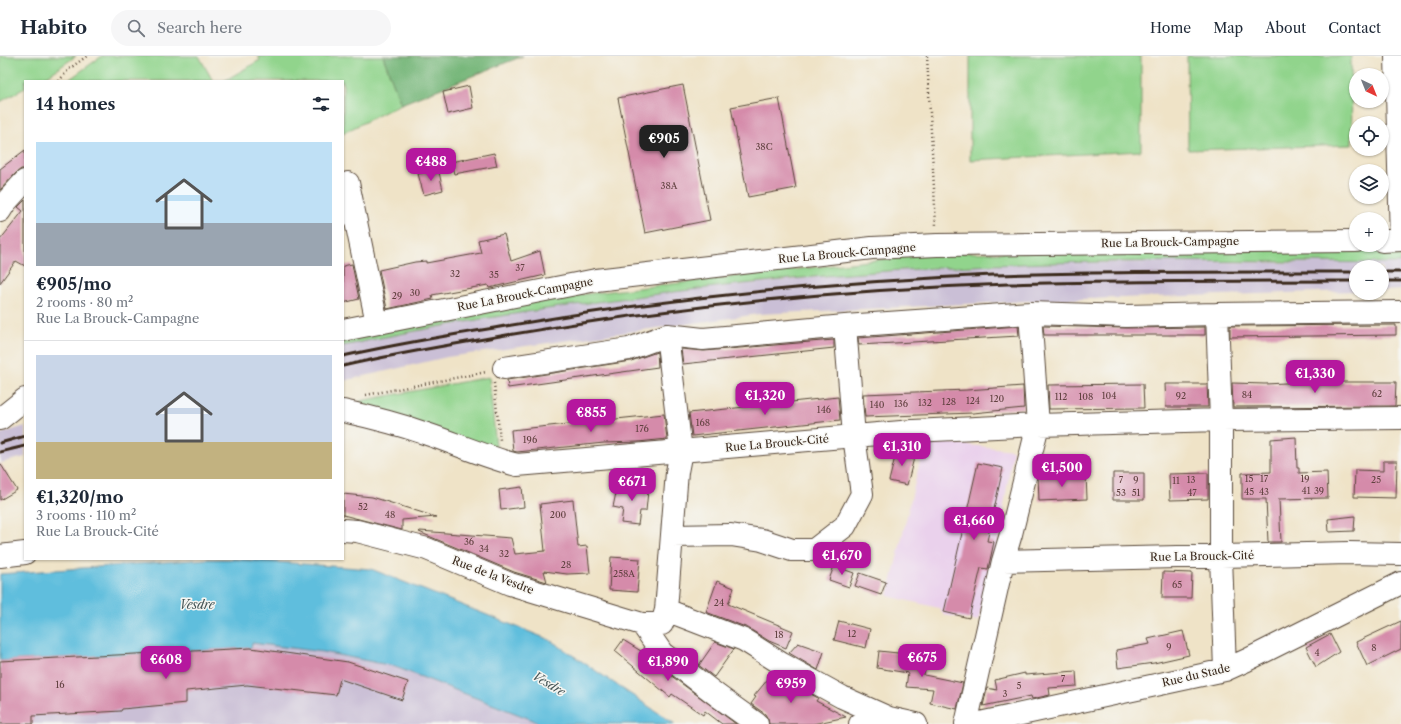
<!DOCTYPE html>
<meta charset="utf-8">
<style>
:root{--surface:#fff;--page:#f6f6f7;--text:#1f2937;--muted:#747a83;--line:#e0e1e3;--accent:#b5179e}
body{margin:0;font-family:"Libre Caslon Text",serif;background:var(--page);color:var(--text);height:100vh;display:flex;flex-direction:column;font-size:15px;white-space:nowrap}
*{box-sizing:border-box;margin:0}
p{font-size:13px;color:var(--muted)}
.icon{flex:none;width:22px;height:22px;fill:none;stroke:currentColor;stroke-width:2;stroke-linecap:round;stroke-linejoin:round}
.map{position:relative;flex:1;overflow:hidden}
.sheet{position:absolute;left:24px;top:24px;width:320px;height:480px;display:flex;flex-direction:column;background:var(--surface);border-radius:0px;box-shadow:0 1px 3px #0004}
.sheet>*{flex:none}
.needle{width:26px;rotate:137deg}
.fabs{position:absolute;left:1349px;top:12px;display:grid;gap:8px}
.fabs a{display:grid;place-items:center;width:40px;height:40px;border-radius:50%;background:var(--surface);box-shadow:0 1px 3px #0004;font-size:20px}
.price{position:absolute;translate:-50% -34px;padding:0 9px;border-radius:8px;background:var(--accent);color:#fff;font-size:13px;line-height:26px;filter:drop-shadow(0 1px 2px #0008)}
.price::after{content:'';position:absolute;left:50%;top:24px;width:12px;height:9px;margin-left:-6px;background:inherit;clip-path:polygon(0 0,100% 0,50% 100%)}
.price.active{background:#222;color:#fff}
ul{padding:0;list-style:none}
li{display:grid;align-content:center;gap:8px;height:212px;padding:0 12px}
li+li{border-top:1px solid var(--line)}
li span{display:grid;place-items:center;height:124px;border-radius:0px;color:#555}
li>.icon{margin-inline-start:auto}
span .icon{width:72px;height:72px;fill:#fffc;stroke-width:1}
li b{font-size:17px}
h2{display:flex;justify-content:space-between;align-items:center;height:48px;padding:0 12px;font-size:17px}
header{display:flex;align-items:center;gap:24px;box-sizing:border-box;height:56px;padding:0 20px;background:var(--surface);border-bottom:1px solid var(--line)}
header strong{font-size:19px}
nav{display:flex;gap:22px;margin-inline-start:auto;font-size:14px}
.search{width:280px;height:36px;background:var(--page);display:flex;align-items:center;gap:10px;box-sizing:border-box;padding:0 14px;border-radius:22px;color:var(--muted);font-size:15px}
.map>svg:first-child{display:block}
.built{fill:#ead1ec}
.industrial{fill:#cabfd6}
.green{fill:#91d48c;stroke:#667f55}
.forest{fill:#74b678;stroke:#58704b}
.water{fill:#5fbedd;stroke:#4d747e}
.building{fill:#d58baa}
.lines{fill:none;stroke-linecap:round;stroke-linejoin:round}
.minor-casing{stroke:#564637;stroke-width:24}
.path{stroke:#564637;stroke-width:2.5;stroke-dasharray:1 3;stroke-linecap:butt}
.minor{stroke:#fff;stroke-width:22}
.rail{stroke:#3b2a1e;stroke-width:3}
.labels{text-anchor:middle;stroke-width:3;stroke-linejoin:round;paint-order:stroke}
.number-label{font-size:9px;fill:#624241}
.street-label{font-size:11px;fill:#3b2a1e;stroke:#f6f6f2}
.water-label{font-size:12px;font-style:italic;fill:#465657;stroke:#f6f6f2}
</style>
<header>
<strong>Habito</strong>
<div class="search"><svg class="icon" aria-label="search" viewBox="0 0 24 24"><circle cx="10" cy="10" r="6"/><path d="M15 15l6 6"/></svg>Search here</div>
<nav><a>Home</a><a>Map</a><a>About</a><a>Contact</a></nav>
</header>
<div class="map">
<svg width="1401" height="668" viewBox="0 0 1401 668">
<rect width="100%" height="100%" fill="#f6f6f2"/>
<filter id="ink" filterUnits="userSpaceOnUse"><feTurbulence type="fractalNoise" baseFrequency=".025" numOctaves="2"/><feDisplacementMap in="SourceGraphic" scale="8" xChannelSelector="R" yChannelSelector="G"/><feConvolveMatrix kernelMatrix="1 2 1 2 8 2 1 2 1" color-interpolation-filters="sRGB"/></filter>
<filter id="wash" filterUnits="userSpaceOnUse"><feTurbulence type="fractalNoise" baseFrequency=".012" numOctaves="4" result="noise"/><feDisplacementMap in="SourceGraphic" scale="16" xChannelSelector="R" yChannelSelector="G"/><feGaussianBlur stdDeviation="0.9" result="paint"/><feColorMatrix in="noise" values="0 0 0 0 0 0 0 0 0 0 0 0 0 0 0 0 0 1.4 0 .05"/><feComposite in="paint" operator="in"/></filter>
<g filter="url(#wash)">
<rect width="100%" height="100%" fill="#efe3c7"/>
<path class="built" d="M 925,384 L 1013,394 L 996,499 L 978,565 L 944,559 L 939,552 L 888,540 Z"/>
<path class="industrial" d="M 1169,206 L 1401,207 L 1401,234 L 1382,235 L 1382,211 L 1356,211 L 1356,235 L 1048,244 L 759,258 L 447,301 L 343,325 L 343,290 L 385,281 L 545,252 L 688,234 L 837,219 L 947,211 L 1049,207 Z
M 25,370 L 25,401 L 0,407 L 0,378 Z
M 252,587 L 323,596 L 393,610 L 533,664 L 539,668 L 0,668 L 118,599 L 250,592 Z"/>
<path class="green" d="M 0,0 L 76,0 L 49,19 L 38,25 L 25,25 L 25,32 L 0,46 Z
M 102,0 L 199,0 L 213,25 L 67,25 Z
M 258,0 L 383,0 L 401,48 L 343,77 L 343,25 L 224,25 L 260,4 Z
M 970,0 L 1141,0 L 1141,95 L 970,104 Z
M 1187,0 L 1351,0 L 1352,89 L 1188,94 Z
M 1401,192 L 1401,207 C 1283,206 1166,204 1048,207 C 907,211 767,223 627,242 C 532,254 437,269 343,290 L 343,284 L 543,243 L 936,197 Z
M 489,321 L 497,400 L 358,353 L 360,345 Z"/>
<path class="forest" d="M 383,0 L 523,0 L 401,48 Z"/>
<path class="water" d="M 207,503 L 236,503 L 371,513 L 550,584 L 675,668 L 539,668 L 533,664 L 393,610 L 323,596 L 252,587 L 251,592 L 0,605 L 0,518 Z"/>
<g id="blocks">
<path class="building" d="M 683,29 L 710,164 L 645,177 L 618,42 Z
M 469,30 L 473,52 L 448,58 L 443,36 Z
M 779,42 L 796,132 L 748,141 L 731,51 Z
M 25,94 L 25,113 L 21,113 L 16,117 L 0,134 L 0,113 Z
M 494,97 L 497,110 L 454,118 L 451,106 Z
M 438,112 L 443,134 L 424,139 L 418,118 Z
M 25,144 L 25,210 L 16,205 L 0,227 L 0,184 L 23,155 L 18,151 Z
M 504,178 L 511,205 L 540,195 L 545,219 L 489,232 L 488,229 L 432,239 L 433,243 L 387,253 L 379,214 L 415,206 L 426,205 L 426,207 L 481,197 L 478,184 Z
M 352,208 L 359,243 L 343,247 L 343,210 Z
M 1396,269 L 1396,279 L 1230,281 L 1230,270 Z
M 1018,270 L 1019,280 L 859,289 L 858,282 Z
M 1043,270 L 1126,272 L 1205,271 L 1205,279 L 1044,279 Z
M 834,284 L 834,292 L 683,308 L 681,293 L 704,295 Z
M 657,296 L 658,311 L 508,332 L 507,324 L 631,305 Z
M 1306,326 L 1396,326 L 1395,350 L 1233,351 L 1232,327 L 1265,328 Z
M 1143,328 L 1144,352 L 1049,353 L 1048,329 Z
M 1165,328 L 1207,328 L 1208,351 L 1166,351 Z
M 1023,330 L 1024,352 L 973,357 L 865,361 L 863,338 L 967,334 Z
M 838,341 L 840,364 L 692,380 L 689,357 Z
M 664,358 L 667,383 L 638,386 L 604,387 L 517,396 L 513,395 L 511,374 Z
M 1296,381 L 1297,412 L 1299,412 L 1299,417 L 1327,416 L 1328,442 L 1279,443 L 1281,486 L 1268,486 L 1266,443 L 1242,443 L 1242,417 L 1271,416 L 1271,383 Z
M 897,393 L 915,398 L 907,429 L 889,425 Z
M 1383,405 L 1397,405 L 1396,442 L 1354,441 L 1355,414 L 1383,415 Z
M 0,407 L 17,434 L 0,444 Z
M 978,407 L 1003,412 L 987,485 L 994,486 L 988,513 L 981,512 L 969,562 L 944,556 Z
M 1113,417 L 1144,417 L 1144,444 L 1113,444 Z
M 1208,417 L 1208,443 L 1170,444 L 1169,418 Z
M 1086,418 L 1087,443 L 1039,445 L 1038,420 Z
M 632,424 L 649,425 L 646,455 L 640,455 L 638,469 L 621,467 L 623,453 L 613,451 L 617,432 L 631,435 Z
M 522,431 L 524,451 L 501,454 L 499,434 Z
M 343,438 L 372,441 L 436,461 L 402,464 L 402,474 L 343,459 Z
M 573,444 L 578,491 L 587,490 L 590,517 L 567,518 L 544,515 L 547,526 L 514,516 L 419,476 L 420,475 L 511,482 L 515,498 L 545,495 L 540,448 Z
M 1355,460 L 1354,475 L 1329,476 L 1328,463 Z
M 611,501 L 640,503 L 637,536 L 609,534 Z
M 834,510 L 854,517 L 849,531 L 829,524 Z
M 1163,516 L 1192,517 L 1191,542 L 1162,542 Z
M 860,517 L 886,526 L 881,539 L 855,530 Z
M 717,525 L 734,532 L 728,548 L 793,575 L 786,592 L 769,585 L 748,572 L 706,556 Z
M 839,565 L 870,573 L 866,592 L 834,584 Z
M 1401,565 L 1401,593 L 1367,610 L 1356,586 Z
M 1183,575 L 1189,599 L 1154,607 L 1118,612 L 1116,594 L 1150,588 L 1148,583 Z
M 1330,578 L 1339,596 L 1316,611 L 1306,591 Z
M 623,584 L 649,600 L 654,607 L 736,668 L 722,668 L 705,655 L 703,659 L 672,638 L 670,641 L 615,595 Z
M 715,586 L 734,593 L 714,621 L 676,592 L 699,609 Z
M 798,587 L 824,596 L 818,614 L 789,597 Z
M 251,592 L 348,606 L 408,626 L 402,644 L 340,623 L 336,639 L 247,629 L 186,635 L 186,647 L 122,653 L 121,655 L 33,660 L 33,668 L 0,668 L 0,605 Z
M 879,595 L 926,600 L 924,619 L 963,627 L 957,653 L 930,647 L 933,633 L 906,631 L 908,617 L 877,612 Z
M 1076,615 L 1077,630 L 1049,632 L 1050,639 L 1032,643 L 1031,640 L 983,650 L 987,632 L 997,634 L 995,624 L 1025,617 L 1025,619 Z
M 773,617 L 818,642 L 816,645 L 846,661 L 813,668 L 769,668 L 768,663 L 765,658 L 751,648 L 756,641 L 754,640 Z"/>
</g>
</g>
<g filter="url(#ink)">
<use href="#blocks" fill-opacity="0" stroke="#564637" stroke-width="1"/>
<g class="lines">
<g class="minor-casing">
<path id="minor" d="M 1396,0 L 1401,184
M 348,127 L 377,267
M 0,155 L 5,147 L 25,125
M 1382,185 L 1401,184
M 1217,258 L 1221,364 L 1221,500 L 1225,614
M 343,274 L 596,224 L 872,192 L 937,189 L 1356,185
M 504,312 L 629,293 L 667,279 L 703,283 L 845,270 L 1030,257 L 1126,260 L 1217,258 L 1401,256
M 343,355 C 371,361 399,368 427,378 C 457,388 486,401 517,409 L 913,375 L 1038,369 L 1221,364 L 1401,362
M 0,363 L 25,343
M 343,474 L 357,475 L 427,493 L 510,528 L 642,568 L 662,568 L 666,554 L 677,416 L 681,395 L 667,279
M 672,480 L 731,479 L 762,484 L 792,494 L 814,494 L 845,470 L 862,438 L 854,380 L 845,270
M 0,500 L 25,497
M 1003,505 L 1349,497 L 1401,498
M 666,554 L 744,584 L 782,608 L 842,641 L 889,662 L 916,668
M 642,568 L 662,597 L 718,640 L 757,668
M 860,668 L 889,662
M 966,668 L 1003,505 L 1011,478 L 1038,369 L 1030,257
M 975,668 L 1225,614 L 1247,604 L 1401,527"/>
</g>
<path class="path" d="M 927,0 L 936,170
M 59,25 L 69,13 L 87,0
M 494,327 L 500,384
M 366,339 L 486,316"/>
<use href="#minor" class="minor"/>
<path class="rail" d="M 1382,216 L 1401,216
M 1382,225 L 1401,225
M 343,300 C 393,289 444,280 494,272 C 659,243 825,226 993,219 C 1114,215 1235,216 1356,216
M 343,310 C 390,299 437,291 484,283 C 657,252 832,234 1008,228 C 1124,225 1240,225 1356,225
M 0,387 L 25,380
M 0,396 L 25,390"/>
</g>
</g>
<g class="labels">
<g class="number-label">
<text x="764" y="94">38C</text>
<text x="669" y="133">38A</text>
<text x="520" y="215">37</text>
<text x="455" y="221">32</text>
<text x="494" y="222">35</text>
<text x="415" y="240">30</text>
<text x="397" y="243">29</text>
<text x="1377" y="341">62</text>
<text x="1247" y="342">84</text>
<text x="1109" y="343">104</text>
<text x="1181" y="343">92</text>
<text x="1061" y="344">112</text>
<text x="1086" y="344">108</text>
<text x="997" y="346">120</text>
<text x="973" y="348">124</text>
<text x="949" y="349">128</text>
<text x="925" y="350">132</text>
<text x="901" y="351">136</text>
<text x="877" y="352">140</text>
<text x="824" y="357">146</text>
<text x="703" y="370">168</text>
<text x="642" y="376">176</text>
<text x="530" y="387">196</text>
<text x="1249" y="426">15</text>
<text x="1264" y="426">17</text>
<text x="1305" y="426">19</text>
<text x="1121" y="427">7</text>
<text x="1136" y="427">9</text>
<text x="1191" y="427">13</text>
<text x="1376" y="427">25</text>
<text x="1176" y="428">11</text>
<text x="1306" y="438">41</text>
<text x="1319" y="438">39</text>
<text x="1249" y="439">45</text>
<text x="1264" y="439">43</text>
<text x="1121" y="440">53</text>
<text x="1136" y="440">51</text>
<text x="1192" y="440">47</text>
<text x="363" y="454">52</text>
<text x="390" y="462">48</text>
<text x="558" y="462">200</text>
<text x="469" y="489">36</text>
<text x="484" y="496">34</text>
<text x="504" y="501">32</text>
<text x="566" y="512">28</text>
<text x="624" y="521">258A</text>
<text x="1177" y="532">65</text>
<text x="719" y="550">24</text>
<text x="852" y="581">12</text>
<text x="779" y="582">18</text>
<text x="1169" y="594">9</text>
<text x="1374" y="595">8</text>
<text x="1317" y="600">4</text>
<text x="1063" y="626">7</text>
<text x="60" y="632">16</text>
<text x="1019" y="633">5</text>
<text x="1005" y="641">3</text>
</g>
<g class="street-label">
<text transform="translate(1170 186) rotate(-1)" y="4">Rue La Brouck-Campagne</text>
<text transform="translate(847 197) rotate(-5)" y="4">Rue La Brouck-Campagne</text>
<text transform="translate(525 238) rotate(-11)" y="4">Rue La Brouck-Campagne</text>
<text transform="translate(777 387) rotate(-5)" y="4">Rue La Brouck-Cité</text>
<text transform="translate(1202 500) rotate(-1)" y="4">Rue La Brouck-Cité</text>
<text transform="translate(493 519) rotate(21)" y="4">Rue de la Vesdre</text>
<text transform="translate(1196 619) rotate(-13)" y="4">Rue du Stade</text>
</g>
<g class="water-label">
<text x="197" y="553">Vesdre</text>
<text transform="translate(549 628) rotate(31)" y="4">Vesdre</text>
</g>
</g>
</svg>
<div class="fabs">
<a><svg class="needle" viewBox="-14 -14 28 28"><path d="M0-13l5 13h-10z" fill="#e53935"/><path d="M0 13l5-13h-10z" fill="#747a83"/></svg></a>
<a><svg class="icon" aria-label="locate" viewBox="0 0 24 24"><circle cx="12" cy="12" r="6"/><path d="M12 2v4M12 18v4M2 12h4M18 12h4"/></svg></a>
<a><svg class="icon" aria-label="layers" viewBox="0 0 24 24"><path d="M12 4l9 5-9 5-9-5zM3 14l9 5 9-5"/></svg></a>
<a>+</a>
<a>−</a>
</div>
<b class="price active" style="left:664px;top:103px">€905</b>
<b class="price" style="left:431px;top:126px">€488</b>
<b class="price" style="left:1315px;top:338px">€1,330</b>
<b class="price" style="left:765px;top:360px">€1,320</b>
<b class="price" style="left:591px;top:377px">€855</b>
<b class="price" style="left:902px;top:411px">€1,310</b>
<b class="price" style="left:1062px;top:432px">€1,500</b>
<b class="price" style="left:632px;top:446px">€671</b>
<b class="price" style="left:974px;top:485px">€1,660</b>
<b class="price" style="left:842px;top:520px">€1,670</b>
<b class="price" style="left:922px;top:622px">€675</b>
<b class="price" style="left:166px;top:624px">€608</b>
<b class="price" style="left:668px;top:626px">€1,890</b>
<b class="price" style="left:791px;top:648px">€959</b>
<section class="sheet">
<h2>14 homes<svg class="icon" aria-label="filters" viewBox="0 0 24 24"><path d="M4 7h16M4 17h16"/><circle cx="9" cy="7" r="2"/><circle cx="15" cy="17" r="2"/></svg></h2>
<ul>
<li><span style="background:linear-gradient(#bfe0f5 65%,#9aa5b1 0)"><svg class="icon" aria-label="home" viewBox="0 0 24 24"><path d="M3 11l9-7 9 7M6 9v11h12V9"/></svg></span><div><b>€905/mo</b><p>2 rooms · 80 m²</p><p>Rue La Brouck-Campagne</p></div></li>
<li><span style="background:linear-gradient(#c9d6e8 70%,#c2b280 0)"><svg class="icon" aria-label="home" viewBox="0 0 24 24"><path d="M3 11l9-7 9 7M6 9v11h12V9"/></svg></span><div><b>€1,320/mo</b><p>3 rooms · 110 m²</p><p>Rue La Brouck-Cité</p></div></li>
</ul>
</section>
</div>
